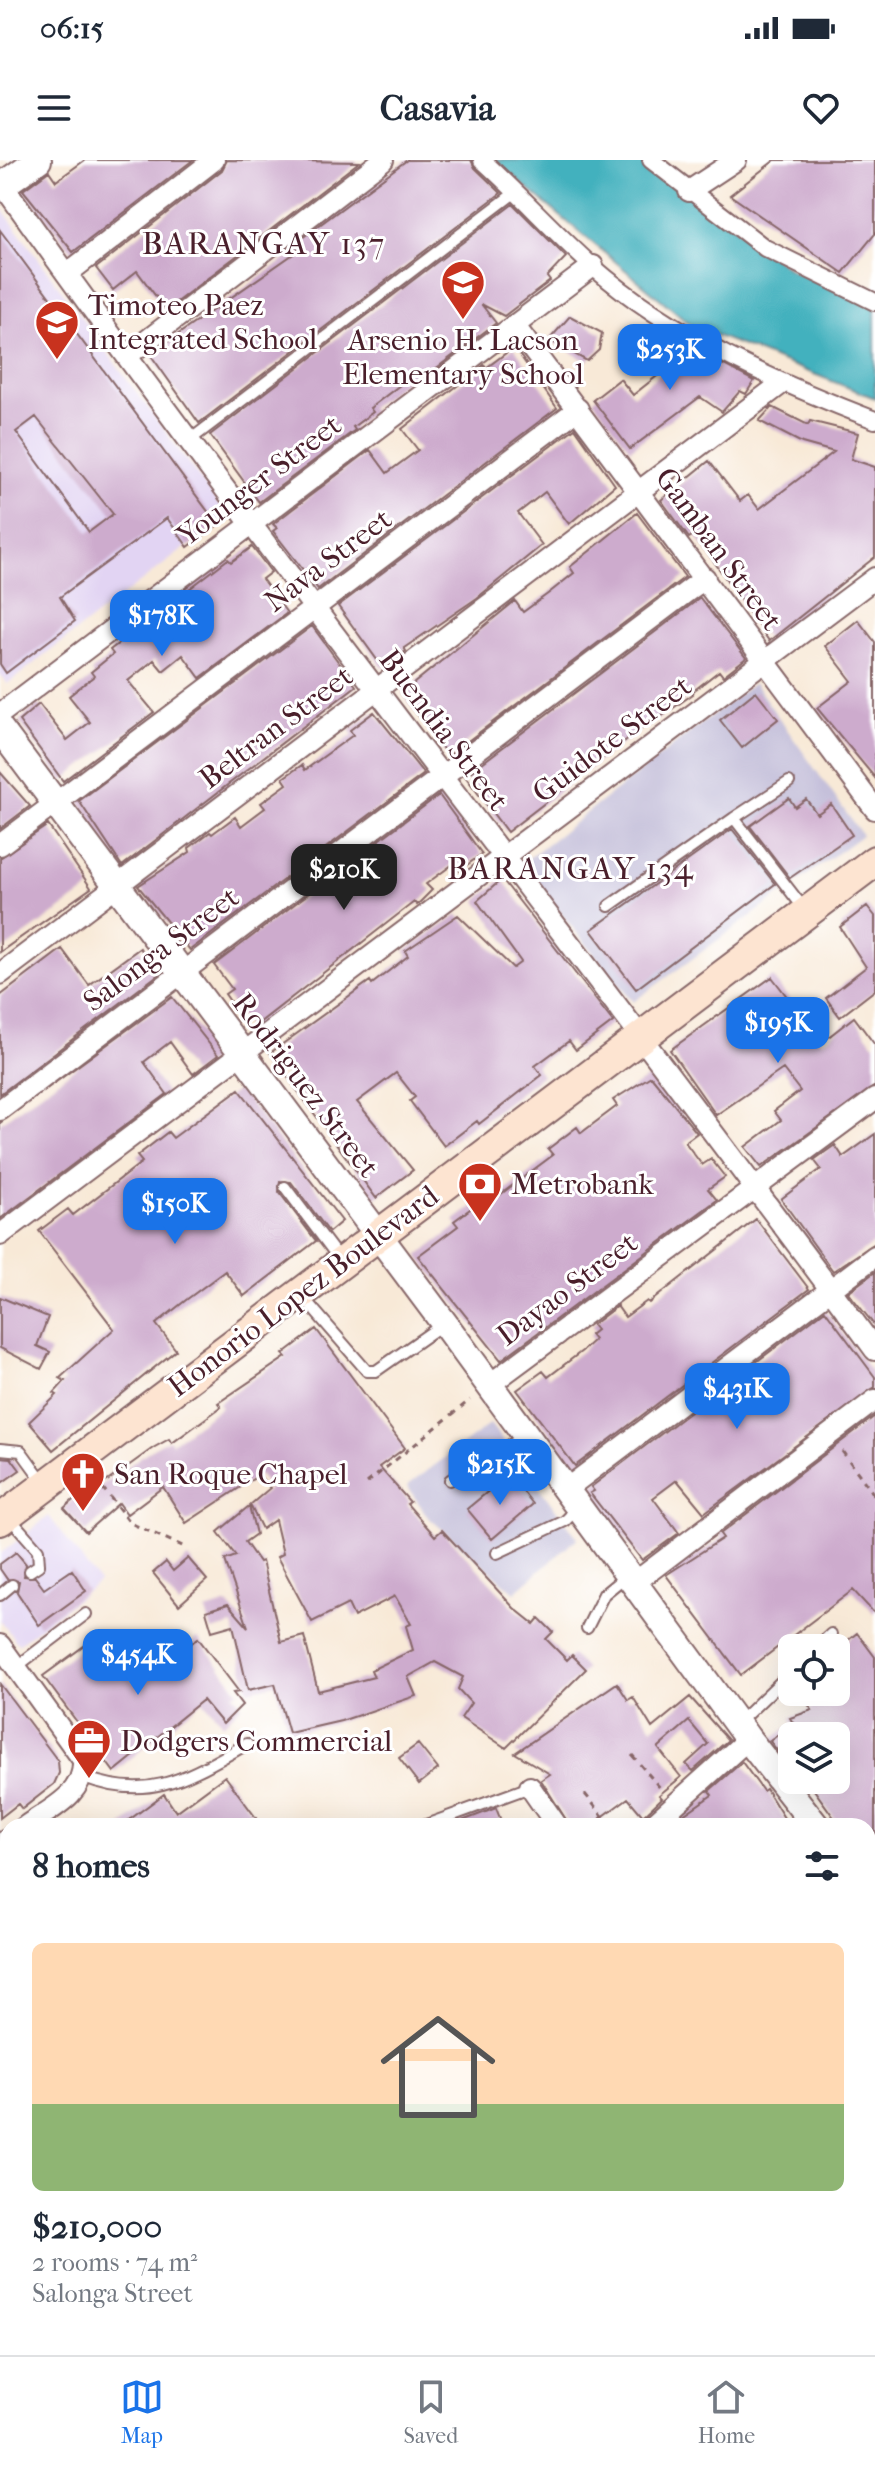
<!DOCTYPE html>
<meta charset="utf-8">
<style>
:root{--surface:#fff;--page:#f6f6f7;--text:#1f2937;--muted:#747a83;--line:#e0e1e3;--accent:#1a73e8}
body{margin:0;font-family:"IM FELL French Canon",serif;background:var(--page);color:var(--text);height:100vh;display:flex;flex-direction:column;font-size:30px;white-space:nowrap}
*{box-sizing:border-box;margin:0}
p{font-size:26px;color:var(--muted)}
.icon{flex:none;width:44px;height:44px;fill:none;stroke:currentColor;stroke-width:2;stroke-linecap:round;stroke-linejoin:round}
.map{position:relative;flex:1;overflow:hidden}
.panel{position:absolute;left:0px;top:1658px;width:876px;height:538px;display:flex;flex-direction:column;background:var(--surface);border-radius:24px 24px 0 0;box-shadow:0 8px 32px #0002}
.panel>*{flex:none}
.fabs{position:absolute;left:778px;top:1474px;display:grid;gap:16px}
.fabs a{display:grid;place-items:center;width:72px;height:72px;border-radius:12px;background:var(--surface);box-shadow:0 8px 32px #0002;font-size:40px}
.price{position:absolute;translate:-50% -68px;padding:0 18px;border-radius:16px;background:var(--accent);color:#fff;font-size:26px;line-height:52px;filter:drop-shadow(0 2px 4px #0008)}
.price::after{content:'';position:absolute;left:50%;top:48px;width:24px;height:18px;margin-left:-12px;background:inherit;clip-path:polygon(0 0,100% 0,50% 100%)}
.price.current{background:#222;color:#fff}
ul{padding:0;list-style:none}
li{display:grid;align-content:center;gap:16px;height:424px;padding:0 32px}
li span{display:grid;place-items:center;height:248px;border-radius:12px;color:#555}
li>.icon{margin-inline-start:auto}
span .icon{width:144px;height:144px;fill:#fffc;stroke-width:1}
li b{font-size:34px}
h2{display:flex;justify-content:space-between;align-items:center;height:96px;padding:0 32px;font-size:34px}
.status{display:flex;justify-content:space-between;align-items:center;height:56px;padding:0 40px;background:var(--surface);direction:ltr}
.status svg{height:22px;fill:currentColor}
header{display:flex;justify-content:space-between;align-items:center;height:104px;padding:0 32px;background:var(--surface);font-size:36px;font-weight:700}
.dock{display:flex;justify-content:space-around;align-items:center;height:112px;border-top:2px solid var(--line);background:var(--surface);font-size:22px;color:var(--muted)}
.dock a{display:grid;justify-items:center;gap:4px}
.dock .current{color:var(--accent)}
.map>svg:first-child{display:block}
.built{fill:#e2d4f3}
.industrial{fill:#c5c0da}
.green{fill:#94cc7e;stroke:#6f7654;stroke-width:2}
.water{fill:#42b1be;stroke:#466874;stroke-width:2}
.building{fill:#cdabcd;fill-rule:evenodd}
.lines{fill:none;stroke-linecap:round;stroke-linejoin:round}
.service-casing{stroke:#876667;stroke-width:14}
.pedestrian-casing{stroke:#876667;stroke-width:20}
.minor-casing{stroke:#876667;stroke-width:24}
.tertiary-casing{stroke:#876667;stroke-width:30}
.secondary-casing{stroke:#876667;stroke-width:34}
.path{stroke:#876667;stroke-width:3;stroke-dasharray:6 6;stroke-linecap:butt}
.service{stroke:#fff;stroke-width:10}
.pedestrian{stroke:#fff;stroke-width:16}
.minor{stroke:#fff;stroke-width:20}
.tertiary{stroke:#fff;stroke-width:26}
.secondary{stroke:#fde4d1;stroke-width:30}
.labels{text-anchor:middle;stroke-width:6;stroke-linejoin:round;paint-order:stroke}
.poi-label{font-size:30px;fill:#4a1f2b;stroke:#fff;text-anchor:start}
.street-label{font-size:30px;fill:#4a1f2b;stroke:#fff}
.neighbourhood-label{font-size:32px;letter-spacing:2px;fill:#4a1f2b;stroke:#fff}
</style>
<div class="status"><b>06:15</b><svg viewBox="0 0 49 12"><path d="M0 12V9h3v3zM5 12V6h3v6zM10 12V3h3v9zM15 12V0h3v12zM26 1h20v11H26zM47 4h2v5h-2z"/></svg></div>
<header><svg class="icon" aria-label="menu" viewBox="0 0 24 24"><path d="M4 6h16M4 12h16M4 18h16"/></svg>Casavia<svg class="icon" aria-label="heart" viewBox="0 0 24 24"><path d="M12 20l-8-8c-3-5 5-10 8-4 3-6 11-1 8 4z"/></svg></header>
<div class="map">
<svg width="875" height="2195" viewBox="0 0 875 2195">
<rect width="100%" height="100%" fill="#fff"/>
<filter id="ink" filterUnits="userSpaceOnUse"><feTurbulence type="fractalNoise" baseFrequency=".0125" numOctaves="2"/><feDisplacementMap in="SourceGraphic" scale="16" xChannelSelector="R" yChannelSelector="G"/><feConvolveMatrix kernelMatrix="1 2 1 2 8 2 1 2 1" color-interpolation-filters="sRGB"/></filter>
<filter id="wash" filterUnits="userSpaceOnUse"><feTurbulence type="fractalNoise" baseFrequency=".006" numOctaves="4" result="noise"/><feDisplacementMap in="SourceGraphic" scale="32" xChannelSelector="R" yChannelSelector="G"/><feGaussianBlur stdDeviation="1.8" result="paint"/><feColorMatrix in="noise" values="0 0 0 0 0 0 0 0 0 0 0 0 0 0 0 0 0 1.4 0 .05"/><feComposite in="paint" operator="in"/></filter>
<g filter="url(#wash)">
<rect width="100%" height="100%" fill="#f8e9d7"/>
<path class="built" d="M 0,46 L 227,356 L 7,524 L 0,514 Z
M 49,1356 L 99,1422 L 18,1484 L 0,1460 L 0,1394 Z"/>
<path class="industrial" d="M 754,523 L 862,675 L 633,842 L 521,704 Z
M 490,1264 L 578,1378 L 515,1432 L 428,1357 L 407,1326 Z"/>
<path class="green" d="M 8,2111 L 8,2188 L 356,2188 L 360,2195 L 0,2195 L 0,2116 Z"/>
<path class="water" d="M 493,0 L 645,0 L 791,110 L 875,148 L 875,238 L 694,167 Z
M 875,1744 L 875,2195 L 731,2195 L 731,2188 L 868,2188 L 868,1757 Z"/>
<g id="blocks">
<path class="building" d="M 85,0 L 193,0 L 73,92 L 23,30 L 49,11 L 56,21 Z
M 227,0 L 359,2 L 166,150 L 137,111 L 113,130 L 96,108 L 222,10 Z
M 407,0 L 471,0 L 475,8 L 501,33 L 199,263 L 150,194 L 299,90 L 294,84 Z
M 775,0 L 875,0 L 875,74 L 843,113 L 730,35 Z
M 513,44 L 566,97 L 547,117 L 550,121 L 504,156 L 481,144 L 496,163 L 422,219 L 417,212 L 370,248 L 373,252 L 353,267 L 355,270 L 259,342 L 210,275 Z
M 0,70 L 218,365 L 188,387 L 167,358 L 60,437 L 75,461 L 6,513 L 0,504 ZM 36,257 L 113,354 L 89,372 L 16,272 Z
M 570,156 L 602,173 L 599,190 L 587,201 L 549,180 Z
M 666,174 L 754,221 L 746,234 L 740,231 L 722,252 L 700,237 L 630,289 L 593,240 L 620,219 L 633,235 L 671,205 L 654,194 Z
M 514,187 L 557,248 L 318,429 L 273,371 L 277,368 L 273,364 L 370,290 L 387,313 L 418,290 L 402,269 L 484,205 L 486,208 Z
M 772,247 L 808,265 L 810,261 L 858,273 L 851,299 L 875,307 L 875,397 L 769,481 L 695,374 L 689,378 L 661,340 L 709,301 L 740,341 L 748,335 L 759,349 L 834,292 L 802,283 L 759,261 Z
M 575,268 L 615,325 L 569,364 L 545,332 L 518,353 L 542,385 L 477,438 L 404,488 L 406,491 L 383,508 L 338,446 Z
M 637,353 L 685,417 L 448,596 L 402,533 L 515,441 L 523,452 L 549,433 L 574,413 L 570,407 Z
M 252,387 L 271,412 L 262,419 L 287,453 L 200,518 L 183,495 L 163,511 L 154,500 L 128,521 L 154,552 L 63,621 L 19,561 L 39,544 L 67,580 L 90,562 L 69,536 L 94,516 L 91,512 L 113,494 L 110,490 L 228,399 L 231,402 Z
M 700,438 L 746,498 L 723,516 L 719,511 L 692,532 L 693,534 L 648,566 L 647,564 L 507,672 L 465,616 Z
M 858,460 L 875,482 L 875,618 L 817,548 L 852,521 L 825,486 Z
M 312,466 L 356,526 L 122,706 L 79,641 Z
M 756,531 L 778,559 L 742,588 L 720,560 Z
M 374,552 L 424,614 L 190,790 L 138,726 L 190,692 L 189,688 L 210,672 L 212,674 L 235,657 L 241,666 L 265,648 L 261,643 L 287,624 L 283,618 L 302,605 L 305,610 L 353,575 L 350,570 Z
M 0,612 L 30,646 L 0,669 Z
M 439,635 L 482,694 L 457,712 L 452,705 L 426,724 L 432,730 L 417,745 L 414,742 L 250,870 L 225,834 L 232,829 L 214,805 Z
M 789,638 L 795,647 L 806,639 L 817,654 L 831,644 L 852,675 L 790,718 L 750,666 Z
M 48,665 L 91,728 L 0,792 L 0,698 Z
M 732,669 L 775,724 L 636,829 L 591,770 Z
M 502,719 L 613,862 L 576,890 L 569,881 L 535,906 L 542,915 L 479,964 L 477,961 L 444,986 L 410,941 L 415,937 L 396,913 L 357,942 L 413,1010 L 376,1038 L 270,893 L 370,821 L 372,824 L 408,796 L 405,791 L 458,755 L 513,808 L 521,802 L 477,741 Z
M 867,746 L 875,756 L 875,830 L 840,857 L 826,838 L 866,807 L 840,767 Z
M 140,788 L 159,814 L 0,934 L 0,836 L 62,789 L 89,825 Z
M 772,817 L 822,882 L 854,857 L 875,885 L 875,926 L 761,1007 L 745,987 L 781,960 L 774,951 L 800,931 L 783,909 L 716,955 L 670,890 Z
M 172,837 L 218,895 L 193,914 L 170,882 L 144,902 L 167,934 L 0,1059 L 0,963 Z
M 651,916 L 697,973 L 685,982 L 702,1005 L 711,999 L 725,1017 L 708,1029 L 717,1040 L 501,1200 L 418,1096 L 458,1066 L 454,1061 L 481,1041 L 485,1046 L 553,995 L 548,989 L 577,967 L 581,973 L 617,946 L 613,940 Z
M 239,929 L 342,1061 L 329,1072 L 291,1022 L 280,1021 L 279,1032 L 316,1081 L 244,1136 L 225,1111 L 186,1140 L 156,1164 L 176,1190 L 53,1290 L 29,1262 L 57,1235 L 54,1233 L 65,1221 L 60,1218 L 114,1169 L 39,1071 L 68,1049 L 73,1055 L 142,1002 L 137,996 L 168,972 L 173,978 Z
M 875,974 L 875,1083 L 833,1111 L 781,1039 L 821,1009 L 814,1000 L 835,985 L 843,997 Z
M 756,1059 L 809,1129 L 575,1306 L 517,1230 L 543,1211 L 548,1217 L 582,1191 L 594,1180 L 590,1175 L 596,1170 L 592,1165 L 617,1146 L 625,1157 L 647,1141 L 649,1143 Z
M 875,1112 L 875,1166 L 848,1132 Z
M 0,1137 L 48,1157 L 37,1186 L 50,1192 L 41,1209 L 0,1188 Z
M 825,1150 L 875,1217 L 875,1227 L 704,1353 L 677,1320 L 653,1338 L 679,1373 L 642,1400 L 590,1333 L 594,1331 L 591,1327 Z
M 316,1169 L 405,1288 L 379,1307 L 410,1342 L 407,1344 L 435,1376 L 442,1370 L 514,1448 L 534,1464 L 539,1458 L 553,1472 L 546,1479 L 567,1500 L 572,1495 L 586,1509 L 506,1588 L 461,1558 L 471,1543 L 458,1529 L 463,1517 L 435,1502 L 408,1517 L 416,1536 L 341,1561 L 289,1573 L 275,1524 L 248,1530 L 233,1465 L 212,1471 L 206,1451 L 228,1444 L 248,1467 L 225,1400 L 236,1396 L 218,1372 L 249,1346 L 256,1374 L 245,1382 L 259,1402 L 262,1401 L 281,1482 L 304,1476 L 318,1531 L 374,1517 L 371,1510 L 413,1490 L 406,1466 L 411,1464 L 395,1436 L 354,1457 L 348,1444 L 312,1462 L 277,1397 L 283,1394 L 275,1360 L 262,1369 L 250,1345 L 270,1328 L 259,1315 L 186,1363 L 163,1327 L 127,1354 L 119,1343 L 86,1372 L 64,1348 L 80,1334 L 84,1338 L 153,1288 L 169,1279 L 172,1283 L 221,1247 L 218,1243 L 286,1197 L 283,1194 Z
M 875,1256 L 875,1454 L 853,1430 L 741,1515 L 666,1415 L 723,1378 L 720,1374 Z
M 0,1297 L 11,1298 L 20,1310 L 0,1324 Z
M 509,1314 L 533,1344 L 492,1379 L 467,1349 Z
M 16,1392 L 26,1404 L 24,1416 L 35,1417 L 44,1429 L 72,1410 L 86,1431 L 39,1465 L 17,1432 L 19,1421 L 7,1419 L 0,1409 L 0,1404 Z
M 188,1398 L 207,1420 L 179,1445 L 153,1413 L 166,1402 L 173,1411 Z
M 857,1473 L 875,1497 L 875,1680 L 868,1674 L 868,1666 L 840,1666 L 807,1620 L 836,1620 L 836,1576 L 792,1576 L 792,1589 L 782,1597 L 770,1581 L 793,1563 L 790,1558 L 812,1550 L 800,1532 L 836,1532 L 836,1490 Z
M 99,1475 L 134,1522 L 142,1516 L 145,1520 L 198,1478 L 239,1532 L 233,1533 L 242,1545 L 223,1564 L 203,1540 L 114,1612 L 43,1516 Z
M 617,1523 L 628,1540 L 633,1537 L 652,1568 L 690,1537 L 728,1580 L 693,1611 L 686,1604 L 708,1584 L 689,1561 L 658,1588 L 681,1617 L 659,1635 L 662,1638 L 643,1656 L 628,1638 L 601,1658 L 607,1666 L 570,1666 L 541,1620 L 550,1614 L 515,1593 Z
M 0,1524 L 58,1601 L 59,1613 L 54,1624 L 22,1649 L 18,1644 L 0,1658 Z
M 418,1584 L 438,1609 L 419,1624 L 399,1598 Z
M 742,1602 L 763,1631 L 766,1629 L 789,1666 L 685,1666 L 679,1658 L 712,1635 L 709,1631 Z
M 225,1616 L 262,1666 L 121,1666 L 164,1634 L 176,1652 Z
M 496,1648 L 503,1666 L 453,1666 L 452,1665 Z"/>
</g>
</g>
<g filter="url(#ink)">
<use href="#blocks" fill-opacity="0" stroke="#876667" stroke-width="2"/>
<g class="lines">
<g class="service-casing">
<path id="service" d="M 190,280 L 517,31
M 734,658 L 789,622
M 609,746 L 734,658 L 805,750
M 285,1027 L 340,1100
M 301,1135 L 367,1211 L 376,1211 L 443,1164
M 0,1289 L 21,1291 L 45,1324
M 450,1320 L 524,1277
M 9,1357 L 38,1390 L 39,1405 L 30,1411
M 497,1393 L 565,1361 L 578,1348
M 0,1435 L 12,1425
M 587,1468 L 604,1434 L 626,1416
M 816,1488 L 831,1474
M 16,1507 L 86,1454
M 738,1563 L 792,1511
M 84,1617 C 151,1643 189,1616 247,1584
M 423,1666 L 530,1627
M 0,1903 L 8,1898"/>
</g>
<g class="pedestrian-casing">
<path id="pedestrian" d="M 482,0 C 520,34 554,72 592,106 C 673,177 776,222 875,260
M 651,0 L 765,88 L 875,142"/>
</g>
<g class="minor-casing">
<path id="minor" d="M 0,21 C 282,418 587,797 875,1190
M 689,31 L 736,0
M 68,113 L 214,0
M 514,165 L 875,649
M 128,195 L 383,0
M 0,554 L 593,106
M 0,685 L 578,249
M 0,814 L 781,224
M 0,950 L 705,418
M 0,1075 L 875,418
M 489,1225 L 875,939
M 565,1330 L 875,1096
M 634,1423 L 875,1240
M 0,1485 L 83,1600 C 85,1634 52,1648 26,1666
M 530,1627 L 557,1666
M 651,1666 L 748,1579
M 0,1685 L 8,1679
M 0,2071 L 8,2067
M 405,2188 L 409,2195
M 592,2195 L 605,2188"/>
</g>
<g class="tertiary-casing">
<path id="tertiary" d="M 0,27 L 38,0
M 0,569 L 444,1163 L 748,1579 L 816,1666
M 868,1717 L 875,1723"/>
</g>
<g class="secondary-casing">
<path id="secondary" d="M 0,1360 L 875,701"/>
</g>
<path class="path" d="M 842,1291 L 875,1336
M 95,1318 L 130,1363 L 187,1388
M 367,1323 L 470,1240
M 632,1595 L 661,1629
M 585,1634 L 611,1666
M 0,2018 L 8,2032"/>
<use href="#service" class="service"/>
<use href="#pedestrian" class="pedestrian"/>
<use href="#minor" class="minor"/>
<use href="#tertiary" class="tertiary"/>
<use href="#secondary" class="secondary"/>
</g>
</g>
<defs>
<g id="school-pin" transform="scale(2.3)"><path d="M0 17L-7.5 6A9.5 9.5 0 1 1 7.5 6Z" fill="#c8321e" stroke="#fff"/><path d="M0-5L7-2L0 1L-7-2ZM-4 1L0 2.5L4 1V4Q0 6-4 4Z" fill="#fff"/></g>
<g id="bank-pin" transform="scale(2.3)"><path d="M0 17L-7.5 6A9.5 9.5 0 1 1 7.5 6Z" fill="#c8321e" stroke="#fff"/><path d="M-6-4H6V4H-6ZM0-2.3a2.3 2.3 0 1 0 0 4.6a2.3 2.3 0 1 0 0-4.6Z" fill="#fff"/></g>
<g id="church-pin" transform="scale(2.3)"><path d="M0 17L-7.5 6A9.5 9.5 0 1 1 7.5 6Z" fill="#c8321e" stroke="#fff"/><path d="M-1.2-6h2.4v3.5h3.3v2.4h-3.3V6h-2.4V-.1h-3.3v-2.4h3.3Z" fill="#fff"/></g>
<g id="office-pin" transform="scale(2.3)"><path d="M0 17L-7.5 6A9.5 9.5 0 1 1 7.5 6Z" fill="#c8321e" stroke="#fff"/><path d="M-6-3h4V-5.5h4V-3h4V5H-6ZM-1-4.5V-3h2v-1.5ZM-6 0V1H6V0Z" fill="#fff"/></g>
</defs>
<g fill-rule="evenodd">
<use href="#school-pin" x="463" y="122"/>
<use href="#school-pin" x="57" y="162"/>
<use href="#bank-pin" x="480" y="1024"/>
<use href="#church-pin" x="83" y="1314"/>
<use href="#office-pin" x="89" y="1581"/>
</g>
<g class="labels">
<g class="poi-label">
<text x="88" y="155">Timoteo Paez<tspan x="88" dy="34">Integrated School</tspan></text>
<text x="463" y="190" text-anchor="middle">Arsenio H. Lacson<tspan x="463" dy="34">Elementary School</tspan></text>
<text x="511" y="1034">Metrobank</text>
<text x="114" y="1324">San Roque Chapel</text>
<text x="120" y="1591">Dodgers Commercial</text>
</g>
<g class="street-label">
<text transform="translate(259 320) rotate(-37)" y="10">Younger Street</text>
<text transform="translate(719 389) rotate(54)" y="10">Gamban Street</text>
<text transform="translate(328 400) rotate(-37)" y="10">Nava Street</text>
<text transform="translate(276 567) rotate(-37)" y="10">Beltran Street</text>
<text transform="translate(444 570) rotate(53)" y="10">Buendia Street</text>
<text transform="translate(612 579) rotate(-37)" y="10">Guidote Street</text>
<text transform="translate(161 789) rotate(-37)" y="10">Salonga Street</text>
<text transform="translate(306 925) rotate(53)" y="10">Rodriguez Street</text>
<text transform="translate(567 1129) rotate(-37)" y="10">Dayao Street</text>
<text transform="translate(303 1131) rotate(-37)" y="10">Honorio Lopez Boulevard</text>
</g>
<g class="neighbourhood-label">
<text x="264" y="94">BARANGAY 137</text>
<text x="571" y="719">BARANGAY 134</text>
</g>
</g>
</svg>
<div class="fabs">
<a><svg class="icon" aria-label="locate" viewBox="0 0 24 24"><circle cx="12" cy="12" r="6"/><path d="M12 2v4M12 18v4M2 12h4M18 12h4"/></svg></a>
<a><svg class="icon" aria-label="layers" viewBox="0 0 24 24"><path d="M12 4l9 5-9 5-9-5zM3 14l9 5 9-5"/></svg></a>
</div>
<b class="price" style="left:670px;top:232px">$253K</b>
<b class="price" style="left:162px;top:498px">$178K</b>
<b class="price current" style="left:344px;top:752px">$210K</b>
<b class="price" style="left:778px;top:905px">$195K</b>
<b class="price" style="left:175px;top:1086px">$150K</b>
<b class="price" style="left:737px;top:1271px">$431K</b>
<b class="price" style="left:500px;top:1347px">$215K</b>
<b class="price" style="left:138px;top:1537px">$454K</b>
<section class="panel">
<h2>8 homes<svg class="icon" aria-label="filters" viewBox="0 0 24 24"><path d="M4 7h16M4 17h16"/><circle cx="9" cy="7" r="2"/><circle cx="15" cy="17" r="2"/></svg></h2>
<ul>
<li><span style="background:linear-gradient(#ffd9b3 65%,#8fb573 0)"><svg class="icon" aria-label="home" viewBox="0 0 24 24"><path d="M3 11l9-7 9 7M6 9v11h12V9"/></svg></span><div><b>$210,000</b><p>2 rooms · 74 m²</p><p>Salonga Street</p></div></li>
</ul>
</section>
</div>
<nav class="dock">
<a class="current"><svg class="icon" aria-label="map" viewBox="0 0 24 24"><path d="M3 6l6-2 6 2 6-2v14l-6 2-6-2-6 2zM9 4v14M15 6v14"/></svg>Map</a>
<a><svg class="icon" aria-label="saved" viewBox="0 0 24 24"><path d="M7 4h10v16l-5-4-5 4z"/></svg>Saved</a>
<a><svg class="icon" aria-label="home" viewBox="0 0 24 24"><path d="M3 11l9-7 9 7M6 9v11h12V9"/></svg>Home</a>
</nav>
